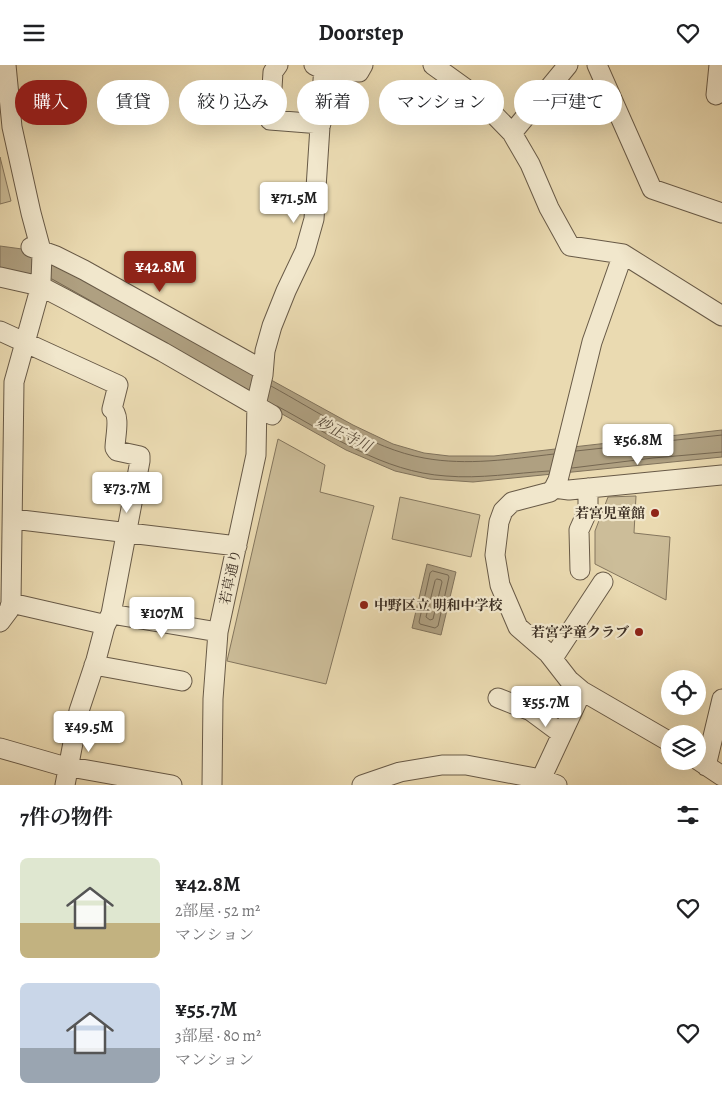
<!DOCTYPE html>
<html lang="ja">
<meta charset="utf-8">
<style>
:root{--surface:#fff;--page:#f6f6f6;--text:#202124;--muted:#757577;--accent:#8f2418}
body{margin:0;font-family:Alegreya,"Noto Serif JP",serif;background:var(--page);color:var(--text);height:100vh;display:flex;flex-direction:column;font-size:19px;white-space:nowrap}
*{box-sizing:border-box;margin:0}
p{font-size:16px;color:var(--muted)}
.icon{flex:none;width:28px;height:28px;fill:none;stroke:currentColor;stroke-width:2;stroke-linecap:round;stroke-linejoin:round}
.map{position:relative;height:720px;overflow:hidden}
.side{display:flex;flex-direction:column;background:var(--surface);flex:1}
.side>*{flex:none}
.guide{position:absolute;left:15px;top:15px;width:692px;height:45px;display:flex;gap:10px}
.fabs{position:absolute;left:661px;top:605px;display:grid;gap:10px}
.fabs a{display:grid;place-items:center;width:45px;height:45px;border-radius:50%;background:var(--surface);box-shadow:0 5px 20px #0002;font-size:25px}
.price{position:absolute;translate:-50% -42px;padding:0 11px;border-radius:5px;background:#fff;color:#222;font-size:16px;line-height:32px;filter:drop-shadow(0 1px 2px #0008)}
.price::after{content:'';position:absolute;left:50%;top:30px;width:15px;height:11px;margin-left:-8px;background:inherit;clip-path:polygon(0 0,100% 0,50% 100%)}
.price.active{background:var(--accent);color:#fff}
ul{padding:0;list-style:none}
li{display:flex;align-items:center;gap:15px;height:125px;padding:0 20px}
li span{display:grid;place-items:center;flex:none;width:140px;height:100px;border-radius:8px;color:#555}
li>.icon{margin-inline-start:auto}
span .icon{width:60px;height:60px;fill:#fffc;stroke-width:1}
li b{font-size:21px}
h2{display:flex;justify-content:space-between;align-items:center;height:60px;padding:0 20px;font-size:21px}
.pill{padding:0 18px;border-radius:22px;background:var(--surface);box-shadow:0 5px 20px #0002;font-size:18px;line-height:45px}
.pill.active{background:var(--accent);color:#fff}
header{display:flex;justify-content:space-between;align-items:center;height:65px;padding:0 20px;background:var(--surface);font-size:22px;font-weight:700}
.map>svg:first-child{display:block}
.green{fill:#ccbd99;stroke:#84765e}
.water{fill:#afa081;stroke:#81735c}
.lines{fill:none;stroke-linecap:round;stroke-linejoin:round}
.shore{stroke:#766852;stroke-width:1}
.minor-casing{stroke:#685a47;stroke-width:21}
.minor{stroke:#f1e7cc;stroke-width:19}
.poi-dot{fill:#8f2418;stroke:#f1e7cc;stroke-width:2}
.labels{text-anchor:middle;stroke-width:4.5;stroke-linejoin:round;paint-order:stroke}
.poi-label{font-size:14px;font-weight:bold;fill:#3c2f24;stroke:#f1e7cc;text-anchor:end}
.street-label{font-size:14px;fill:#3c2f24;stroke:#f1e7cc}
.water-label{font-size:15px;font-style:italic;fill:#594b3b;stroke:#f1e7cc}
</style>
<header><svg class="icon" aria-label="menu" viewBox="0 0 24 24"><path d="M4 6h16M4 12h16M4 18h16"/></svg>Doorstep<svg class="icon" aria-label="heart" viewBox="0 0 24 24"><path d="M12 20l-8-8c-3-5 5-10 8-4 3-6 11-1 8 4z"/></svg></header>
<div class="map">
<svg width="722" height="720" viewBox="0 0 722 720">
<rect width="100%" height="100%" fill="#eadab1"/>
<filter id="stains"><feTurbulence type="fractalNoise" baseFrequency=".004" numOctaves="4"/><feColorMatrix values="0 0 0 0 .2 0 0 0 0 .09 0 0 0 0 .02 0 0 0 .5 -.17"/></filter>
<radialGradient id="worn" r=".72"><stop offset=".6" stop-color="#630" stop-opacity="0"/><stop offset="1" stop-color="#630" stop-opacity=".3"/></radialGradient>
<path class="green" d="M 0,92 L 11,136 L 0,139 Z
M 278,374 L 325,400 L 320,427 L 374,441 L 326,619 L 227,596 Z
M 636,431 L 634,468 L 670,472 L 666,535 L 595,499 L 595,466 L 608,432 Z
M 400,432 L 480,450 L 471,492 L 392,474 Z"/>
<path class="water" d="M 0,181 L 22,184 L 42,189 L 353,360 L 393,379 L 424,388 L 449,391 L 494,391 L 722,365 L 722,392 L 473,417 L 430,414 L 395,406 L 346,385 L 275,345 L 0,208 Z
M 427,499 L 456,507 L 441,570 L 412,563 Z"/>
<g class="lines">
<path class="shore" d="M 52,214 L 100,241
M 271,321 C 317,346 372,384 424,393 C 467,401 511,394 554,389
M 277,341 C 331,370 383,407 446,411 C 480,414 515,408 549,406
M 576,386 L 722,370
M 572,403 L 653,393 L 722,387
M 433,506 L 448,510 L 449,512 L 438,561 L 435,563 L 420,559 L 419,557 L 430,508 Z
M 437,514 L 441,515 L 442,517 L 433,554 L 430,555 L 426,552 L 435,516 Z"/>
<g class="minor-casing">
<path id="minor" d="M 278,0 L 273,7 L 270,55 L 321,59
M 314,0 L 324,5 L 359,7 L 363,0
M 433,0 L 476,31 L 512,68 L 530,99 L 549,143 L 570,181 L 623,189 L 722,251
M 597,0 L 652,124 L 722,148
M 716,30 L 719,0
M 512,68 L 568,0
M 31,182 L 56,191 L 84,205 L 263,305
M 623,189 L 592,277 L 558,415 L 554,423 L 550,427 L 512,437 L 503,446 L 499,457 L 495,490 L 500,520 L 518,562 L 548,588 L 569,615 L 582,626 L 670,677
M 0,212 L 40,221 L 65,234 L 163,287 L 272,350
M 0,266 L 118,320 L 112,344 C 121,351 115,372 115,383 L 117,386 L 140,391 L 140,396 L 111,549 L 105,561 L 96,595 L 79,646 L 65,720
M 554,423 L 569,425 L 722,410
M 13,454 L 237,481
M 580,505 L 579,465 L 588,445 L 588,423
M 11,538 L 98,558 L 105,561
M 111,549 L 218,567
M 0,557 L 9,545 L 11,538 L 14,317 L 38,231 L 41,216 L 42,189 L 31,148 L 12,62 L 6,0
M 553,593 L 603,517
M 94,600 L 182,616
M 498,633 L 531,646 L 562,669
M 0,683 L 59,700 L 172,720
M 698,695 L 722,711
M 706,701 L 722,634
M 541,714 L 582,626
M 212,720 L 213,634 L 218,567 L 256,390 L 257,336 L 263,310 L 265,286 L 272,261 L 286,226 L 305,186 L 314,154 L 324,0
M 362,720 L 400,707 L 442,700 L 466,700 L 541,714 L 557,720"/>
</g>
<use href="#minor" class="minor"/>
</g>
<g class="poi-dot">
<circle cx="655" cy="448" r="5"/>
<circle cx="364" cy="540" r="5"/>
<circle cx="639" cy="567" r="5"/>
</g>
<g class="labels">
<g class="poi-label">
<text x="645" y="453">若宮児童館</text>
<text x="374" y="545" text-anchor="start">中野区立 明和中学校</text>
<text x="629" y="572">若宮学童クラブ</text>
</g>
<g class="street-label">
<text transform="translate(230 512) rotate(-78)" y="5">若草通り</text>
</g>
<g class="water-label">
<text transform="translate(344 369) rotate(27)" y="5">妙正寺川</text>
</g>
</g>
<rect width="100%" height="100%" filter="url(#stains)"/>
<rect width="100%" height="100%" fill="url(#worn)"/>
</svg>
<div class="fabs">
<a><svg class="icon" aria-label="locate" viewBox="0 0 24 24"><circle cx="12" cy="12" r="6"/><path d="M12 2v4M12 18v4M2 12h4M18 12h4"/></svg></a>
<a><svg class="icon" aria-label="layers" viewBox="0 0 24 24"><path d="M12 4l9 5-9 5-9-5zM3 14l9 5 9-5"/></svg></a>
</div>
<b class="price" style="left:294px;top:159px">¥71.5M</b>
<b class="price active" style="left:160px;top:228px">¥42.8M</b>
<b class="price" style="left:638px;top:401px">¥56.8M</b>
<b class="price" style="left:127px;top:449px">¥73.7M</b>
<b class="price" style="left:162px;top:574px">¥107M</b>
<b class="price" style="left:546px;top:663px">¥55.7M</b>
<b class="price" style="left:89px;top:688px">¥49.5M</b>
<div class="guide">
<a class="pill active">購入</a>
<a class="pill">賃貸</a>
<a class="pill">絞り込み</a>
<a class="pill">新着</a>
<a class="pill">マンション</a>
<a class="pill">一戸建て</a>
</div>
</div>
<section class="side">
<h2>7件の物件<svg class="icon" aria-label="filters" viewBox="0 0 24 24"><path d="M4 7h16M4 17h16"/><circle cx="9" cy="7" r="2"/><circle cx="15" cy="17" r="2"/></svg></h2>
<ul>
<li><span style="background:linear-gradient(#dfe7d0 65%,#c2b280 0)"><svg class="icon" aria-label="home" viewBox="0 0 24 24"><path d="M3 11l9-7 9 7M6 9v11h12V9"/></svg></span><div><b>¥42.8M</b><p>2部屋 · 52 m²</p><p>マンション</p></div><svg class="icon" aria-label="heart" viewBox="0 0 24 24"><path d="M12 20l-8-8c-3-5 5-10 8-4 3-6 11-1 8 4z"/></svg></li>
<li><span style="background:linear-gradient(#c9d6e8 65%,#9aa5b1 0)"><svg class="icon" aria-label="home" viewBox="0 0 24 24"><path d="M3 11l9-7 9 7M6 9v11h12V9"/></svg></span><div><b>¥55.7M</b><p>3部屋 · 80 m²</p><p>マンション</p></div><svg class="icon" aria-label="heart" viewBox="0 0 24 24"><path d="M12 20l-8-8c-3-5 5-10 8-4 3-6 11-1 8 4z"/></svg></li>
</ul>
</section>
